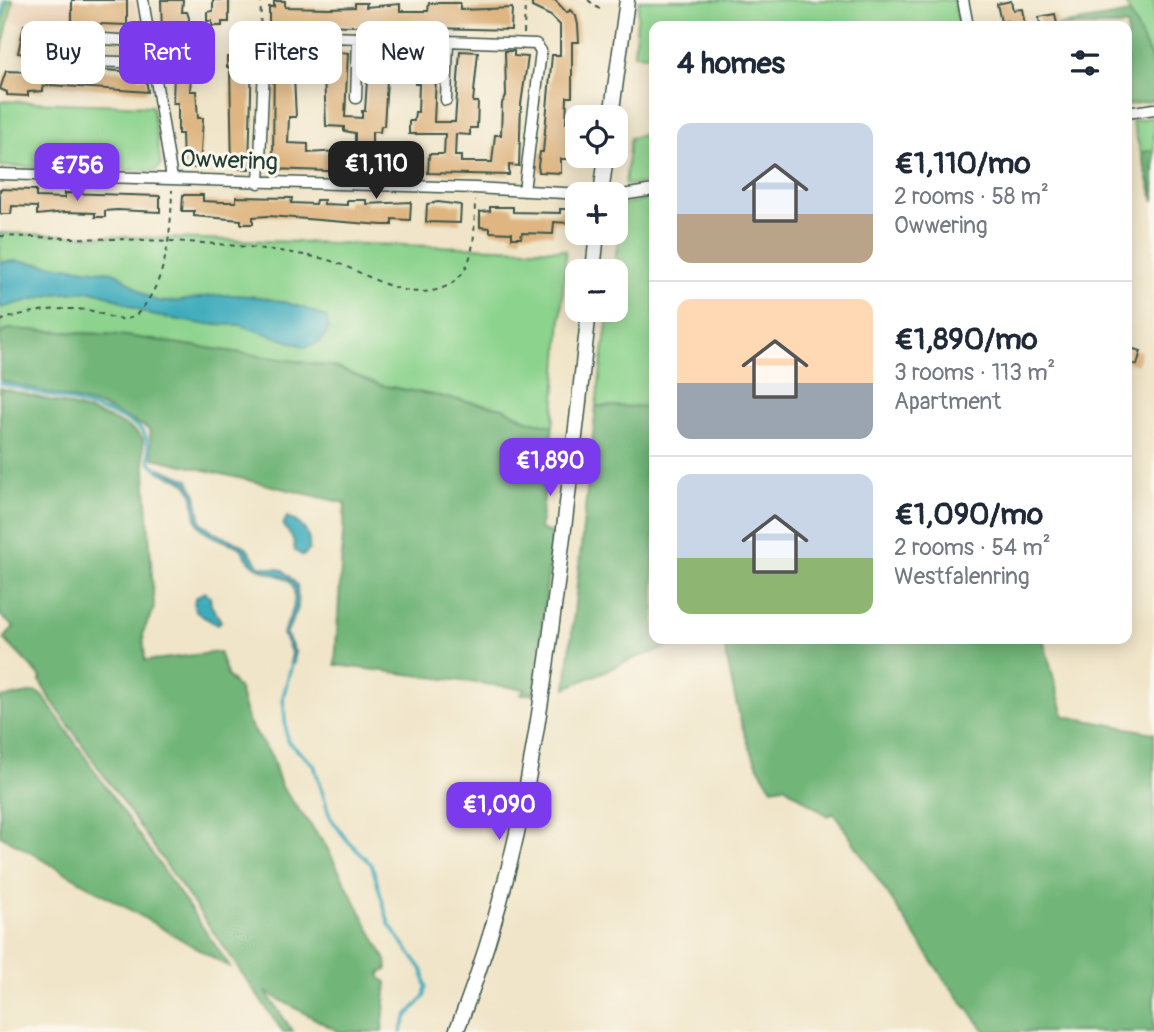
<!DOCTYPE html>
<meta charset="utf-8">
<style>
:root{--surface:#fff;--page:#f2f2f3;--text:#1f2937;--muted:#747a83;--line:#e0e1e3;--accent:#7c3aed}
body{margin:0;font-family:Pangolin,sans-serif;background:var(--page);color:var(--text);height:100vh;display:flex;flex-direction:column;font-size:26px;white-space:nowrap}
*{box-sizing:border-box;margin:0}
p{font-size:23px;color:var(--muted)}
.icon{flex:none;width:38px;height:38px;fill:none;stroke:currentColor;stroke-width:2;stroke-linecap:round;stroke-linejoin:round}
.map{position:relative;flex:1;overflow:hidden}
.side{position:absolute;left:649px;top:21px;width:483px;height:623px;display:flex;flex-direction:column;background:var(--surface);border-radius:14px;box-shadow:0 4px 18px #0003}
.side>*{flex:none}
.top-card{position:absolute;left:21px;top:21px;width:523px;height:63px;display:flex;gap:14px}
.buttons{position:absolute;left:565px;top:105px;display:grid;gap:14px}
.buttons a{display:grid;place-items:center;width:63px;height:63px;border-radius:14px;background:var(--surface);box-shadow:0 4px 18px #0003;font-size:35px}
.price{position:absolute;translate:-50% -60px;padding:0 16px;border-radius:14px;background:var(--accent);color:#fff;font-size:23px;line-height:46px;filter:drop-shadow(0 2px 4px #0008)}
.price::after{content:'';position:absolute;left:50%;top:42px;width:21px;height:16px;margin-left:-10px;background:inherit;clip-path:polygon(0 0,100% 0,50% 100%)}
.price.current{background:#222;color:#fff}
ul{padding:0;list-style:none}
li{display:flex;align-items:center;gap:21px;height:175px;padding:0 28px}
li+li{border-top:2px solid var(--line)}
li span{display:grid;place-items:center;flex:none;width:196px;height:140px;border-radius:14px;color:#555}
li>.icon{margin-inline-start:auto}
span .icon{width:84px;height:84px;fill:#fffc;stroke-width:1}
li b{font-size:30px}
h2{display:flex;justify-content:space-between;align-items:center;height:84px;padding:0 28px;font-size:30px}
.tag{padding:0 24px;border-radius:14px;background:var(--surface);box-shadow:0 4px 18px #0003;font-size:24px;line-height:63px}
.tag.current{background:var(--accent);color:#fff}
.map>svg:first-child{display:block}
.built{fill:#eed6bb}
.green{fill:#8cd38d;stroke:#568860;stroke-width:2}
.forest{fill:#71b578;stroke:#487956;stroke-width:2}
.water{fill:#3eacbc;stroke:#2e7478;stroke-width:2}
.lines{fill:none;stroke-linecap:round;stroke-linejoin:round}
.stream{stroke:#3eacbc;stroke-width:3.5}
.building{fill:#dfb682}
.street-casing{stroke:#3e564a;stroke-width:13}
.secondary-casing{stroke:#3e564a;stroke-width:17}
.path{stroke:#3e564a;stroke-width:2;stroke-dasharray:5 5;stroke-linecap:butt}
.street{stroke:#fff;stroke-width:10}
.secondary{stroke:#fff;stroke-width:14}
.labels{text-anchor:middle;stroke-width:6;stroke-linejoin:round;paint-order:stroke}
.street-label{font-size:24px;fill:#1f3d34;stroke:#fbf7ec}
</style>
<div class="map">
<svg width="1154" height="1032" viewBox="0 0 1154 1032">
<rect width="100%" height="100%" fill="#fbf7ec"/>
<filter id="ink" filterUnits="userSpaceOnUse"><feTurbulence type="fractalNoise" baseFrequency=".0143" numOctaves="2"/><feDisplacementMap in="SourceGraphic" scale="14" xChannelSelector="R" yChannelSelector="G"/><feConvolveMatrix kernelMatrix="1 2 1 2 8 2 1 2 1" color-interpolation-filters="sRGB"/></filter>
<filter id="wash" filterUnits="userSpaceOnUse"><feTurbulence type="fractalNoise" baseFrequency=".00686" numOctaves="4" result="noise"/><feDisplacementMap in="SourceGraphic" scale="28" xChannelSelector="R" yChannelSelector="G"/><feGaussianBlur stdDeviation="1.57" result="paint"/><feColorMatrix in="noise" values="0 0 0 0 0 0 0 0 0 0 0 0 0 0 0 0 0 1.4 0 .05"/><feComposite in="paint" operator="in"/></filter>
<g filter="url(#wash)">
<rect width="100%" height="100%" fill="#f0e5c9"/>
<path class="built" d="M 13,0 L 135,0 L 140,36 L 77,35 L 8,21 Z"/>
<path class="green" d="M 8,0 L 13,0 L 0,58 L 0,36 Z
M 639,0 L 954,0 L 959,26 L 654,26 L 654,55 L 634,54 Z
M 1124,0 L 1154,0 L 1154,65 Z
M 0,101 L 152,106 L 161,165 L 156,171 L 0,166 Z
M 1154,117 L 1154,150 L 1141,153 L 1132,121 Z
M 654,132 L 654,183 L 625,185 L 630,138 Z
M 654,199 L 654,407 L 596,406 L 609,310 L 616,310 L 614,271 L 622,204 Z
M 0,233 L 566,250 L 553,426 L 529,421 L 503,408 L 380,385 L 335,367 L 119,335 L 8,329 L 0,334 Z"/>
<path class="forest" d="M 1130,13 L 1154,65 L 1154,101 L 1127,105 L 1127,26 L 1055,26 Z
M 1154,150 L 1154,201 L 1141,153 Z
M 8,329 L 119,335 L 335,367 L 380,385 L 503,408 L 529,421 L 553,426 L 540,529 L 553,534 L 534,694 L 521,694 L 525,689 L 335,665 L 345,503 L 153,458 L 149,429 L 103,407 L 0,380 L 0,335 Z
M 0,388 C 33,397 124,414 143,439 L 154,608 L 143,632 L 145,661 L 219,652 L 228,677 L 239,689 L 248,721 L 272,757 L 281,786 L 326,846 L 386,960 L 387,970 L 380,973 L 380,978 L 387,982 L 382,1032 L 339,1032 L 266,992 L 293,1032 L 283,1032 L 47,694 L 40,681 L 41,677 L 4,639 L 14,627 L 0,615 Z
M 596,406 L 654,407 L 654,425 L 650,426 L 645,477 L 654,478 L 654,639 L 692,639 L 630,660 L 566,688 Z
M 723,639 L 1043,639 L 1064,716 L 1154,733 L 1154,1032 L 986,1032 L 944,979 L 834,813 L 828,816 L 784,786 L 772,788 C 740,747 734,688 723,639 Z
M 36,692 L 43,696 L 231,968 L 0,835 L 0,698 Z"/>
<path class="water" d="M 17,261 L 113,272 C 130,278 142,298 158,301 C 174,304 195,298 211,296 C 247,292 295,301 327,318 C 331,335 322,344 306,347 L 240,325 L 203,324 L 150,315 L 110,296 L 92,291 L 55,294 L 0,308 L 0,262 Z
M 160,468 L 189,480 L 196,495 L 201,522 L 215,533 L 245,546 L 260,566 L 283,570 L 297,585 L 298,608 L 286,634 L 295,652 L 294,664 L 290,663 L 292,654 L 283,634 C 285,623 293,615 294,603 C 299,561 258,587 242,549 C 230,541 214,540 203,530 C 189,517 199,498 187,485 C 179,476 167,477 158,471 Z
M 287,517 C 302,523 311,534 309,550 L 303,556 L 295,551 L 293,539 L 283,525 Z
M 204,592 L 210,596 L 211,605 L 221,621 L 217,625 C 207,616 191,617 195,598 Z"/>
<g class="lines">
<path class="stream" d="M 0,22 L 5,0
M 0,383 C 31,392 122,410 142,431 C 149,439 149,451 150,462 L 160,471
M 293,660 L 283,697 L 287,741 L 314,765 L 330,817 L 346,839 L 372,865 L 389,924 L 423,971 L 426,987 L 424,997 L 407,1016 L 401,1032"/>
</g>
<g id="blocks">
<path class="building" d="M 72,0 L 127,0 L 127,25 L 72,23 Z
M 161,0 L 183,0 L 182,12 L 187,12 L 189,18 L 188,60 L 192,60 L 190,91 L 196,91 L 198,118 L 203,118 L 200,168 L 183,167 L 182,134 L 178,134 L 178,103 L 173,103 L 174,71 L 168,71 L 169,39 L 163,38 L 162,35 Z
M 213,0 L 229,0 L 229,22 L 222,22 L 222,26 L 212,26 L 212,21 L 207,21 L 207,12 L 213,11 Z
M 532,0 L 555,0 L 567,13 L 570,10 L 576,16 L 578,25 L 579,42 L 572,42 L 572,97 L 567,97 L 566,123 L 572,123 L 572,151 L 568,151 L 567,159 L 561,159 L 561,173 L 539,172 L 538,166 L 540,152 L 543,152 L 552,55 L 560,55 L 560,25 L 551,16 L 532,7 Z
M 274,1 L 285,1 L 285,7 L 329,8 L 355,7 L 355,3 L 367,3 L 366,7 L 400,4 L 400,11 L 428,11 L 429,3 L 460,3 L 460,10 L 512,8 L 511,30 L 276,24 L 269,22 L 269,7 L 274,7 Z
M 1011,1 L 1013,10 L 1022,9 L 1025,25 L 1008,26 L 1007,21 L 1001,22 L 997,4 Z
M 1055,14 L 1057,24 L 1040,26 L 1039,17 Z
M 24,25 L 38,28 L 38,57 L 18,53 Z
M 323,45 L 336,45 L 336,52 L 348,53 L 345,117 L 362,118 L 362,111 L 365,111 L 369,50 L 386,51 L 385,68 L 393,68 L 393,80 L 387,80 L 384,126 L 381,126 L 380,132 L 372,132 L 372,148 L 412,155 L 412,174 L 372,173 L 372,163 L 353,162 L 353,172 L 273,169 L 274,46 L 299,49 L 297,78 L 294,77 L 296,117 L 289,117 L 288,143 L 308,144 L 308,153 L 355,150 L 355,133 L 344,131 L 344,127 L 326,126 Z
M 232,48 L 246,48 L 246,55 L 252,55 L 249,169 L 232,168 L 230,68 L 227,67 L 227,57 L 232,57 Z
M 460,51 L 478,52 L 473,102 L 478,102 L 477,128 L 470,128 L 470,135 L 456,134 L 455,156 L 461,156 L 461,162 L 492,162 L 495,135 L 501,135 L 502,103 L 506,96 L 505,51 L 514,51 L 514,56 L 528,57 L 521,104 L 519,166 L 509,165 L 509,175 L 428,173 L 429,154 L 444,154 L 445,134 L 409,134 L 409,121 L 414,121 L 415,112 L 418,112 L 419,84 L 415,84 L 415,71 L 420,71 L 420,54 L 437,54 L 434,122 L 455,122 Z
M 86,69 L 138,72 L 138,78 L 146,78 L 148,92 L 50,85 L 43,87 L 43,91 L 28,92 L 28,96 L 7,95 L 7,92 L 0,89 L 6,71 L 85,74 Z
M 0,189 L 36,190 L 36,197 L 65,198 L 65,193 L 160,196 L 160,212 L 117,210 L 105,211 L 105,217 L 95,217 L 95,213 L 65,212 L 37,215 L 37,207 L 12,206 L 11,214 L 0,214 Z
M 183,195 L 203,195 L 203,201 L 222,202 L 236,202 L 236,197 L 292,198 L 291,203 L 315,204 L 316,200 L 324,200 L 324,204 L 347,205 L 347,200 L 366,200 L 366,204 L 411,202 L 410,220 L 392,219 L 392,225 L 382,225 L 269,216 L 253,217 L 253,224 L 241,224 L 241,220 L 194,216 L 194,211 L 182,211 Z
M 438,202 L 461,205 L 460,223 L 426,222 L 427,204 Z
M 490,207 L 513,207 L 513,212 L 560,213 L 560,209 L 570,209 L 569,223 L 554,222 L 553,234 L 522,233 L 521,238 L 512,238 L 512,233 L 490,232 L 490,228 L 480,227 L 480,212 L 490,211 Z
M 1129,348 L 1141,351 L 1137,365 L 1127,362 Z"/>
</g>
</g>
<g filter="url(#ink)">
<use href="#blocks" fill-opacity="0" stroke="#3e564a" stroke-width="2"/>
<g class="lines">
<g class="street-casing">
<path id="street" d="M 143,0 L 172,179
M 963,0 L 968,26
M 150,42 L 57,36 L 51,60 L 154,63
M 356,98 L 358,38
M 446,100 L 448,41
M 1127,113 L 1154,109
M 0,174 L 475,188 L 582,194
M 259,183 L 265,43 L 272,35 L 536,44 L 541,51 L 524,191
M 616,196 L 654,190"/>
</g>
<g class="secondary-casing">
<path id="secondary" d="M 611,117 L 627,0
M 601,194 L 606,156
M 593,271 L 597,233
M 456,1032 C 518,878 539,731 559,568 C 570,482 580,396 589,310"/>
</g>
<path class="path" d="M 588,0 L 602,11
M 260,34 L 261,0
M 524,34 L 525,0
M 617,151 L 620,126
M 0,236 C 106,240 215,237 320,258 C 361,266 403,307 447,286 C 478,271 474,228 475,200
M 0,321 C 25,311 61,307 87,310 C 104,312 117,325 135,316 C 167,285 171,233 172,190"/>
<use href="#street" class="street"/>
<use href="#secondary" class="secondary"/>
</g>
</g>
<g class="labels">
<g class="street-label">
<text transform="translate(229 160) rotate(2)" y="8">Owwering</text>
</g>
</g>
</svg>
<div class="buttons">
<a><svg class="icon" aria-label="locate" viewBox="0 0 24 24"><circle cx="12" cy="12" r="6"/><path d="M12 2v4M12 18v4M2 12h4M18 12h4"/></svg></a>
<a>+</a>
<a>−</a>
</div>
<b class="price current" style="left:376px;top:201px">€1,110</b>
<b class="price" style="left:77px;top:203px">€756</b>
<b class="price" style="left:550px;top:498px">€1,890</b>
<b class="price" style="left:499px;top:842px">€1,090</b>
<div class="top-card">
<a class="tag">Buy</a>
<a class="tag current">Rent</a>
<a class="tag">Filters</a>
<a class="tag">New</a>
</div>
<section class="side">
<h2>4 homes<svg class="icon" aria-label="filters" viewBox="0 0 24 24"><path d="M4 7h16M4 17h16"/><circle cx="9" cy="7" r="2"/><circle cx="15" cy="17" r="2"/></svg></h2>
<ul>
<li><span style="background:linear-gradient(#c9d6e8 65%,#b9a48a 0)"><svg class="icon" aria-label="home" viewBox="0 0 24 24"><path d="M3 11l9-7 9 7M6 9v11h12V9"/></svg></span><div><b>€1,110/mo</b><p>2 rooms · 58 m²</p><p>Owwering</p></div></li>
<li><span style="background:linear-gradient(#ffd9b3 60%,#9aa5b1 0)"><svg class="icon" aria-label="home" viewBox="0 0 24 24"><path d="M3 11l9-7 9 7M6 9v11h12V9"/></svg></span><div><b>€1,890/mo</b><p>3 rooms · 113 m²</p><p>Apartment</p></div></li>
<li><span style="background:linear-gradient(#c9d6e8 60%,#8fb573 0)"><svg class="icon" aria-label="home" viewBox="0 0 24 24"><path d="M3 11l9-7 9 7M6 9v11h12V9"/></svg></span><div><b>€1,090/mo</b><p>2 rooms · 54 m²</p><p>Westfalenring</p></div></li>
</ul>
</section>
</div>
